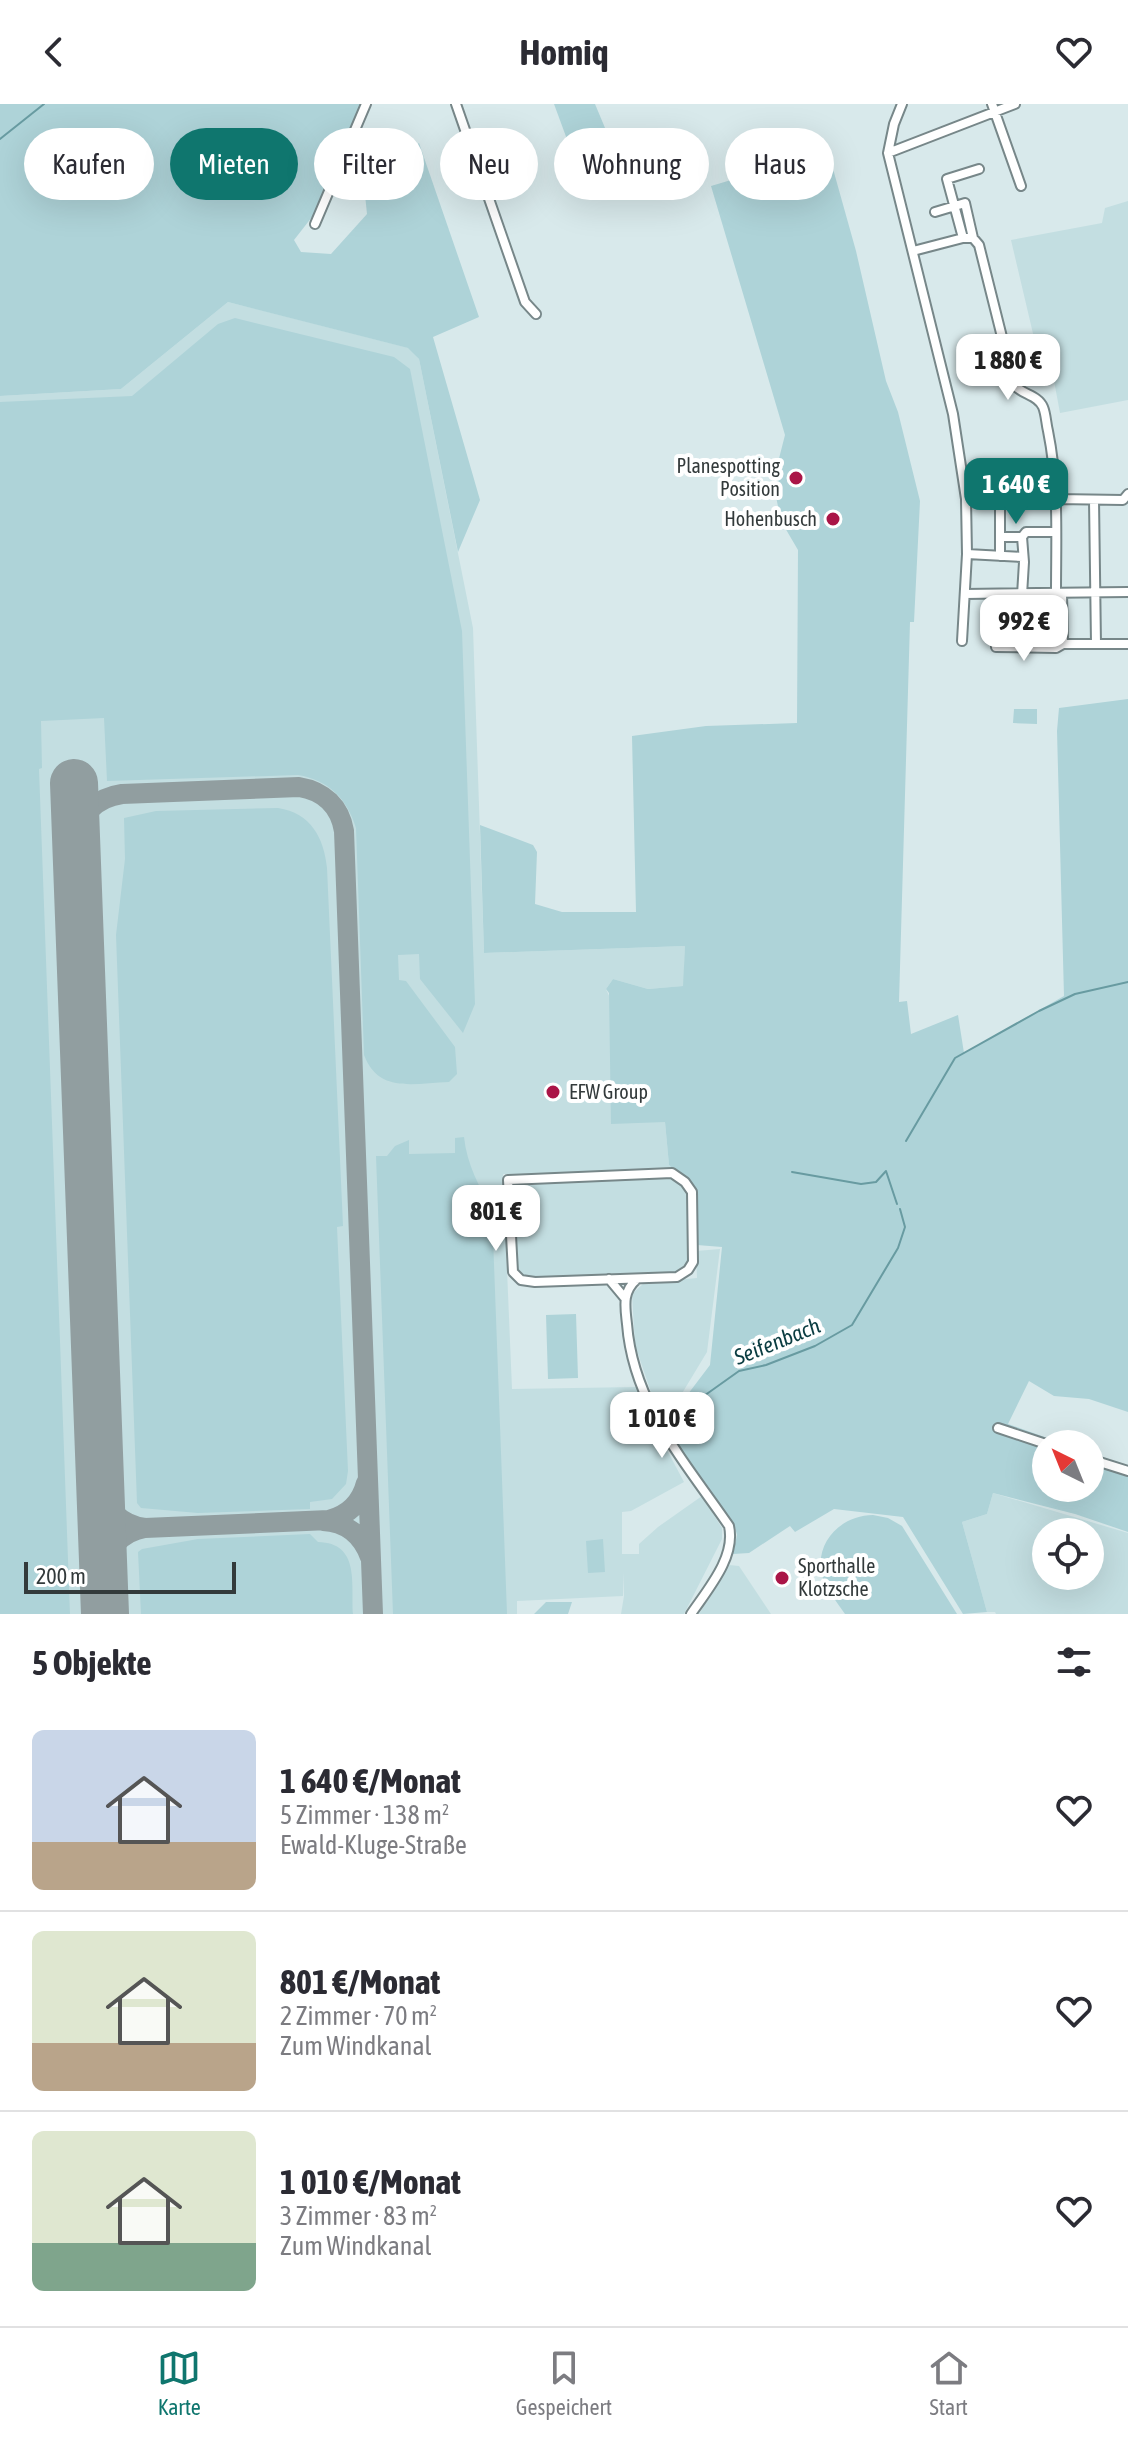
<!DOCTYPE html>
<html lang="de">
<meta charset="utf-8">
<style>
:root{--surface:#fff;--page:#f7f7f7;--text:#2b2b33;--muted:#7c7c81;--line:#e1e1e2;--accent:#0f766e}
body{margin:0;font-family:"Asap Condensed",sans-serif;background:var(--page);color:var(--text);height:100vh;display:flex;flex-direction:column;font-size:30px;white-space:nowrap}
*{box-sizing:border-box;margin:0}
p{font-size:26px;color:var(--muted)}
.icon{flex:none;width:44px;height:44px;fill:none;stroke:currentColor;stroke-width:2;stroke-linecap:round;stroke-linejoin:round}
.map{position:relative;height:1510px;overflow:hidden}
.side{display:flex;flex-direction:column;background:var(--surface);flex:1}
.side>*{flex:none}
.guide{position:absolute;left:24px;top:24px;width:1080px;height:72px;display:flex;gap:16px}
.needle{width:52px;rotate:317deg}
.fabs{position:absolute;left:1032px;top:1326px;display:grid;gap:16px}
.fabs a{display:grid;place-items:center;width:72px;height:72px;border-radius:50%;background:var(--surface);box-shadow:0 8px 32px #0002;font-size:40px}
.scale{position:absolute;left:24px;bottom:20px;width:212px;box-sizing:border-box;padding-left:8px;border:4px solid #333a3b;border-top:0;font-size:22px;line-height:28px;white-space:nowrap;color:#333a3b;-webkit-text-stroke:6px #fff;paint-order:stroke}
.price{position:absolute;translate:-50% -68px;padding:0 18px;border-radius:16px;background:#fff;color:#222;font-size:26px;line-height:52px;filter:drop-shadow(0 2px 4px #0008)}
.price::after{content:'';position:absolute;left:50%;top:48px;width:24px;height:18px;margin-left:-12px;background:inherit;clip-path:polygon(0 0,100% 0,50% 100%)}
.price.active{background:var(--accent);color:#fff}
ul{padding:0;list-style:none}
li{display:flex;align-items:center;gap:24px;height:200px;padding:0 32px}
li+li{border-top:2px solid var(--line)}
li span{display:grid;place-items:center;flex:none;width:224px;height:160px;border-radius:12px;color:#555}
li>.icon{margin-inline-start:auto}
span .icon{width:96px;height:96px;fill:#fffc;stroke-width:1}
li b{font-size:34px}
h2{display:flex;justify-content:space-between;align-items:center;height:96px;padding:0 32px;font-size:34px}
.pill{padding:0 28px;border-radius:36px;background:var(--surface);box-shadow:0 8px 32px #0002;font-size:28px;line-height:72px}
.pill.active{background:var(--accent);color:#fff}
header{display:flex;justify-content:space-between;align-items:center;height:104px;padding:0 32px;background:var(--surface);font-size:36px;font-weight:700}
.dock{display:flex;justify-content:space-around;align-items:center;height:112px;border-top:2px solid var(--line);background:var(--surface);font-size:22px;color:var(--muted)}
.dock a{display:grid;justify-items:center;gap:4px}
.dock .active{color:var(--accent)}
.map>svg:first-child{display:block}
.built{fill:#c3dee1;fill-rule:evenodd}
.green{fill:#aed3d8}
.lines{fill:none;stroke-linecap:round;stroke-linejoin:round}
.stream{stroke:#689ba1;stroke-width:2}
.taxiway{stroke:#919ea0;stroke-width:20}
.runway{stroke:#919ea0;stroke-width:48}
.minor-casing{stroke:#778789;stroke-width:12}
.minor{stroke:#fff;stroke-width:8}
.poi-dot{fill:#aa1547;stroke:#fff;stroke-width:3}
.labels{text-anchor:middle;stroke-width:8;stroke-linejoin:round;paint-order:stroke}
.poi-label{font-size:20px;fill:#333a3b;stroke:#fff;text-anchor:end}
.water-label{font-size:22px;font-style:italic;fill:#0a3c41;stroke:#fff}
</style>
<header><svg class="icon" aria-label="back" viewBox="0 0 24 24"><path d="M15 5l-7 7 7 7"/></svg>Homiq<svg class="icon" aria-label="heart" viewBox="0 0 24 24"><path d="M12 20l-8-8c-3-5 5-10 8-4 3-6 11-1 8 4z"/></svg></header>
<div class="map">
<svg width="1128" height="1510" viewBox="0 0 1128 1510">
<rect width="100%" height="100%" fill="#d8e9eb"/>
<path class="built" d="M 1128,97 L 1128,296 L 1060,309 L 1050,255 L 1039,255 L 1011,136 L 1102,119 L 1105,104 Z
M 228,198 L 409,244 L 419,255 L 473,524 L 484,849 L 685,842 L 684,882 L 648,885 L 613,875 L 606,885 L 665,1018 L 669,1061 L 673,1066 L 609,1070 L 503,1070 L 512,1285 L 637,1283 L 644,1303 L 684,1378 L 631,1407 L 622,1408 L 622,1450 L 639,1450 L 639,1440 L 658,1423 L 702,1392 L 722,1424 L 722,1435 L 684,1510 L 621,1510 L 624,1492 L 623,1468 L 623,1492 L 517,1497 L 517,1510 L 0,1510 L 0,292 L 121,285 Z
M 670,1074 L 684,1082 L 689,1091 L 690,1150 L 686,1162 L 681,1167 L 675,1170 L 533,1175 L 519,1170 L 516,1163 L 514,1094 L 516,1084 L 522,1080 Z
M 720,1145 L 707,1248 L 678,1296 L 655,1300 L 635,1241 L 632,1190 L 644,1179 L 697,1174 L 696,1147 Z
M 993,1389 L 1128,1429 L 1128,1510 L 996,1510 L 995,1508 L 987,1508 L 962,1418 L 987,1410 ZM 1046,1428 L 1090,1428 L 1090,1472 L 1046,1472 Z
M 729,1461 L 739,1462 L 771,1510 L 699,1510 Z"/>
<path class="green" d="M 0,0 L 363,0 L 319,104 L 294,136 L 301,148 L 331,150 L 367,110 L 362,62 L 365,41 L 373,37 L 382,69 L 419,39 L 479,213 L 433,233 L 480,396 L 458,448 L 419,255 L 408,244 L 228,198 L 121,285 L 0,292 Z
M 554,0 L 595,0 L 608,31 L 604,96 L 569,79 L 576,47 L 568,38 Z
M 828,47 L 856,147 L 886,277 L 898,308 L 920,397 L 914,518 L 910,518 L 899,898 L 907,897 L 911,930 L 958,911 L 964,949 L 1064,892 L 1057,627 L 1059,604 L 1128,595 L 1128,1308 L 1089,1295 L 1054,1292 L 1029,1277 L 1008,1320 L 1064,1340 L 1046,1340 L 1046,1384 L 1090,1384 L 1090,1349 L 1128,1362 L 1128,1428 L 1075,1410 L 993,1389 L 987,1410 L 962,1418 L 987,1508 L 963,1510 L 903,1413 L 834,1405 L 795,1428 L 790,1422 L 749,1449 L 733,1450 L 737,1431 L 734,1420 L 663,1323 L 710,1261 L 722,1143 L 697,1141 L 695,1088 L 669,1061 L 665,1018 L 611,1020 L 609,889 L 606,885 L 613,875 L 648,885 L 683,882 L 685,842 L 484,849 L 480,721 L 533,741 L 537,748 L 535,800 L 562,808 L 636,808 L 632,632 L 706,622 L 797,619 L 798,446 L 781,417 L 773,378 L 785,331 L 711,82 Z
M 235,214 L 394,253 L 410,265 L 462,527 L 475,900 L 463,929 L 420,875 L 419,850 L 398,851 L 399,876 L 406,877 L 455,943 L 457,970 L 449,978 C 414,979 379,990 364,951 L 356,724 C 347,694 328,676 298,671 L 107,677 L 104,614 L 41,617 L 42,664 L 39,665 L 70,1510 L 0,1510 L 0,298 L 132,292 L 218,220 Z
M 1014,605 L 1037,605 L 1037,620 L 1013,619 Z
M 278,704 C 311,709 324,734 327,764 L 343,1122 L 337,1123 L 348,1367 L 346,1380 L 332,1395 L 310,1398 L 310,1405 L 198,1409 L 141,1404 L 137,1399 L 116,831 L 125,755 L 124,714 L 156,707 Z
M 464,1033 C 467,1061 479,1082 492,1106 L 507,1510 L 393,1510 L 376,1052 L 387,1052 L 395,1042 L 409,1036 L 409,1050 L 455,1049 L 455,1034 Z
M 576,1210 L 578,1274 L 548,1275 L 546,1211 Z
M 873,1411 L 888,1414 L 902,1422 L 957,1510 L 845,1510 C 837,1498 825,1484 822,1471 C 814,1438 842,1411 873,1411 Z
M 310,1430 L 318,1438 C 360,1439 351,1479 353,1510 L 141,1510 L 138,1448 L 142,1445 L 198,1435 Z
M 603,1435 L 605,1468 L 588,1469 L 586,1437 Z
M 546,1498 L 572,1498 L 568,1510 L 534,1510 Z"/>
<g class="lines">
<path class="stream" d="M 0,35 L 44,0
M 906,1037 L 955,954 L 1039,907 L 1075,890 L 1128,878
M 792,1068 L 861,1080 L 876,1078 L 886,1067 L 897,1100
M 687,1304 L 739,1267 L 766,1261 L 815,1242 L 852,1221 L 898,1144 L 905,1123 L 900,1105"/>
<path class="taxiway" d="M 76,738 C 81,711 94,694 122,690 L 299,683 C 324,687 340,703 344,727 L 373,1510
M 100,1380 C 104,1404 121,1421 145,1424 L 329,1416 C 348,1411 361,1399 366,1379
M 323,1417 C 346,1418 362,1431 370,1453
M 103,1470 C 106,1446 121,1428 145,1424"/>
<path class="runway" d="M 74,679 L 105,1510"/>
<g class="minor-casing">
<path id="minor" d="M 456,0 L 525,198 L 536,210
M 902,0 L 894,20 L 888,49 L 953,310 L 966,395 L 967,450 L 962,537
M 992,0 L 1021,82
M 888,49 L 1015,0
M 935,108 L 965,99 L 973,134
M 315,120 L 366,0
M 963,134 L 947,75 L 979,65
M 913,147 L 963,134 L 973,134 L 979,141 L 1014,281 C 1023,291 1038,291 1043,303 C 1046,310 1046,319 1048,327 C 1059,381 1056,435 1056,489
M 1057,395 L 1123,396 L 1128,390
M 1094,396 L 1096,540
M 1000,433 L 1022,433 L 1026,428 L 1056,428
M 967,450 L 1023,453
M 1000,452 L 1000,391
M 1062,489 L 1063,540
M 965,490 L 1128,488
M 995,491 L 996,543 L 1056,544 L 1063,540 L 1128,540
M 1022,491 L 1024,458 L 1022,433
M 1028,491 L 1028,543
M 672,1069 L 685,1078 L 692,1088 L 693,1158 L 688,1166 L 677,1173 L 535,1178 L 521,1176 L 513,1168 L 508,1076 Z
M 609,1175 L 624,1193
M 637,1175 C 622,1188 625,1202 627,1220 C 633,1300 685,1358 729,1422 C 736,1453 708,1485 691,1510
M 998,1324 L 1046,1340
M 1090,1355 L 1128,1367"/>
</g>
<use href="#minor" class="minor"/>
</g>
<g class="poi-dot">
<circle cx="796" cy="374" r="8"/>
<circle cx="833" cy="415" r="8"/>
<circle cx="553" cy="988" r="8"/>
<circle cx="782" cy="1474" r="8"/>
</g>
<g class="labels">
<g class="poi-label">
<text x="780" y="369">Planespotting<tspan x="780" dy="23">Position</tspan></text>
<text x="817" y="422">Hohenbusch</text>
<text x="569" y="995" text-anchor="start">EFW Group</text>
<text x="798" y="1469" text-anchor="start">Sporthalle<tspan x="798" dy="23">Klotzsche</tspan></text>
</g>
<g class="water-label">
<text transform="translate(777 1237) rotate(-22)" y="8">Seifenbach</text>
</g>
</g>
</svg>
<div class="fabs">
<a><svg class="needle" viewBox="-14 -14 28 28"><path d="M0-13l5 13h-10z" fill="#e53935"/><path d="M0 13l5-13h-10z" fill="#7c7c81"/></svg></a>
<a><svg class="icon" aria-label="locate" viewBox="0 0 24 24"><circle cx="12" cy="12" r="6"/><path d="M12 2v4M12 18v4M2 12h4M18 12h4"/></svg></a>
</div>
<div class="scale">200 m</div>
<b class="price" style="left:1008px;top:298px">1 880 €</b>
<b class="price active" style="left:1016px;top:422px">1 640 €</b>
<b class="price" style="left:1024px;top:559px">992 €</b>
<b class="price" style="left:496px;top:1149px">801 €</b>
<b class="price" style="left:662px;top:1356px">1 010 €</b>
<div class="guide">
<a class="pill">Kaufen</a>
<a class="pill active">Mieten</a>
<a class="pill">Filter</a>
<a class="pill">Neu</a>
<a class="pill">Wohnung</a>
<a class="pill">Haus</a>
</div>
</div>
<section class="side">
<h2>5 Objekte<svg class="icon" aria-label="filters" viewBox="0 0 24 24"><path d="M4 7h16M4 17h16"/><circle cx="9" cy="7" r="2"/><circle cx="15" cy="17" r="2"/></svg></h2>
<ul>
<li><span style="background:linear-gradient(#c9d6e8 70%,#b9a48a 0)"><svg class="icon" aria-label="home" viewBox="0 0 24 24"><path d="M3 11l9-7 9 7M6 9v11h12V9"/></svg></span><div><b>1 640 €/Monat</b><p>5 Zimmer · 138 m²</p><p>Ewald-Kluge-Straße</p></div><svg class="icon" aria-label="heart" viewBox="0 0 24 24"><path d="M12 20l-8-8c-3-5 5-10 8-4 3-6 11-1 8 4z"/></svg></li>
<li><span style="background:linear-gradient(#dfe7d0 70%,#b9a48a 0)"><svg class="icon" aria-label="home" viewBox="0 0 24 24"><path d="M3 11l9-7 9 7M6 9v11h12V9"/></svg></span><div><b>801 €/Monat</b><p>2 Zimmer · 70 m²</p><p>Zum Windkanal</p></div><svg class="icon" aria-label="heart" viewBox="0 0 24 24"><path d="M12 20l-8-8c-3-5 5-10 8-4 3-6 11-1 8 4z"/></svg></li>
<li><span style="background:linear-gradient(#dfe7d0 70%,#7fa58c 0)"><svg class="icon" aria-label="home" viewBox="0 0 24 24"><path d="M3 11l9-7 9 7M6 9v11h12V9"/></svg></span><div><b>1 010 €/Monat</b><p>3 Zimmer · 83 m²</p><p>Zum Windkanal</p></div><svg class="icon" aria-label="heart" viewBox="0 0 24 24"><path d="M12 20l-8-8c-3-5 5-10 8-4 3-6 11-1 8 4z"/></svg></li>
</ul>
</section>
<nav class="dock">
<a class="active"><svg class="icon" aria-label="map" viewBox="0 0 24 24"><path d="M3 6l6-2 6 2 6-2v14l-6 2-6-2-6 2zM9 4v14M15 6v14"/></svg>Karte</a>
<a><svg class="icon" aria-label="saved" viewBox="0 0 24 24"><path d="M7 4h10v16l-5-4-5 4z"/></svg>Gespeichert</a>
<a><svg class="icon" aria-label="home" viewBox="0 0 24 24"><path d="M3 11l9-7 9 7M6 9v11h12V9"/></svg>Start</a>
</nav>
